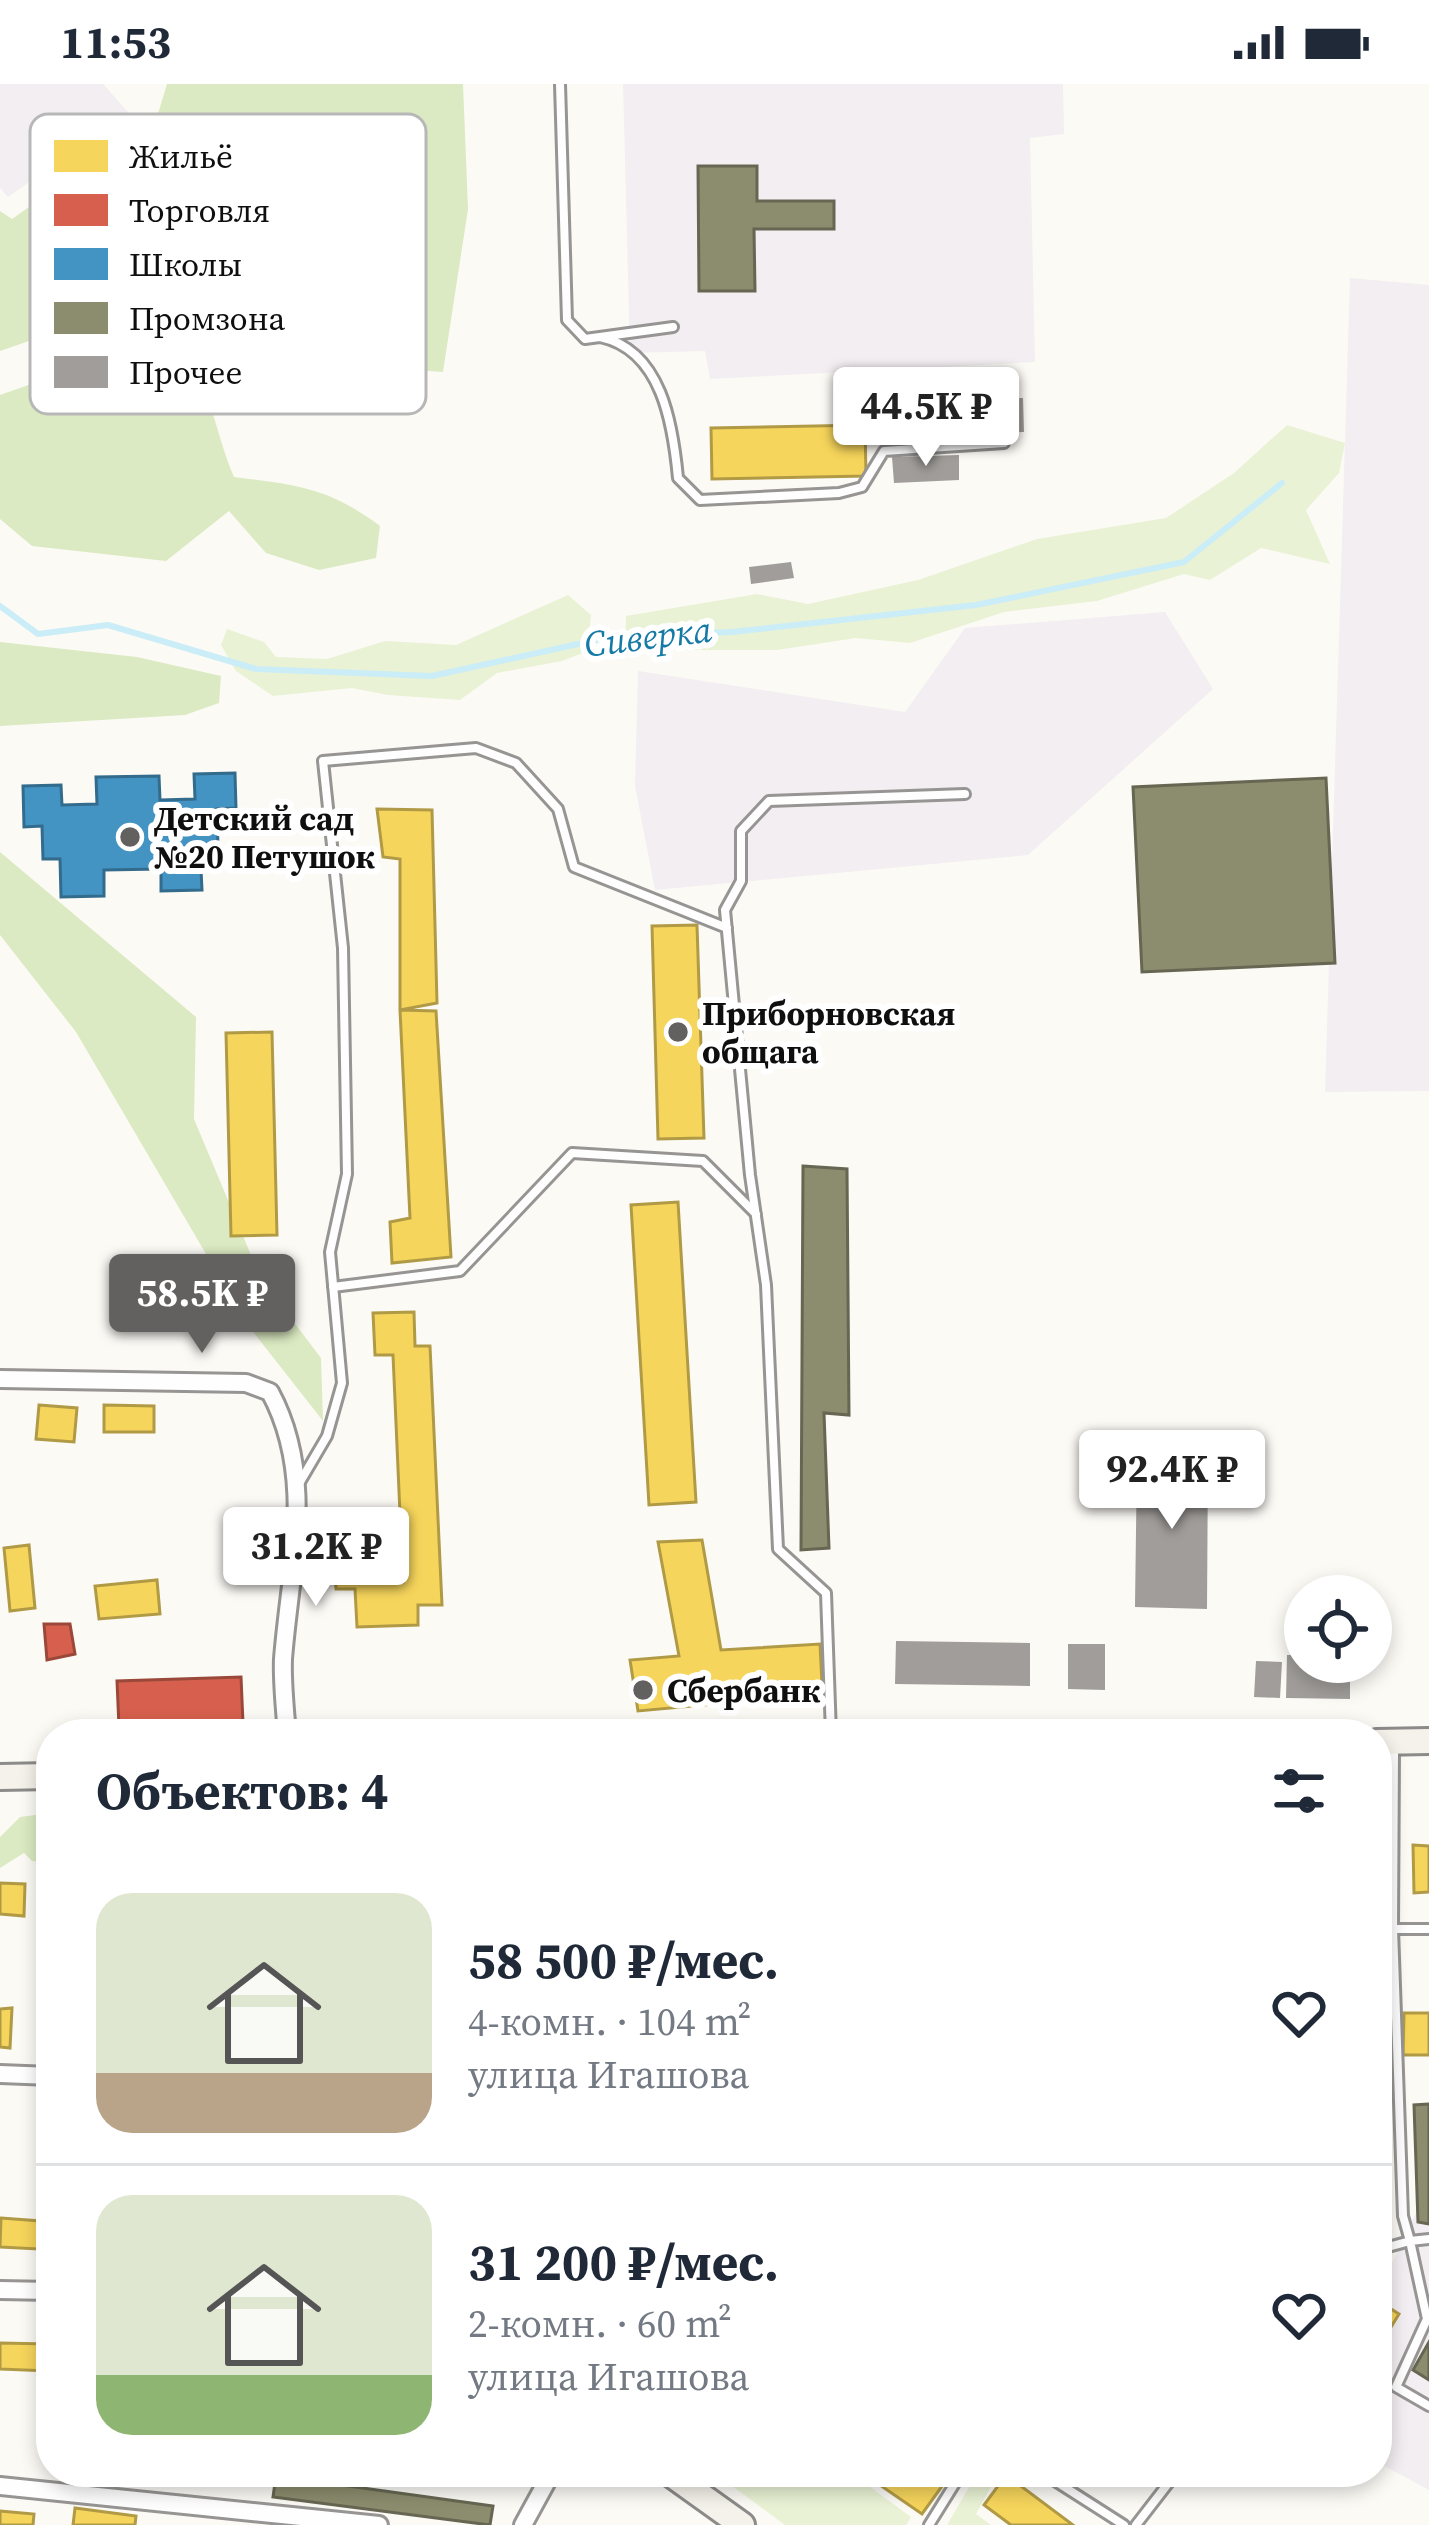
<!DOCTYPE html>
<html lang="ru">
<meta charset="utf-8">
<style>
:root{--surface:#fff;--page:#f6f6f7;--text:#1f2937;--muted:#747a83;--line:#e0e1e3;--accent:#626160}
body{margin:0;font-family:"Source Serif 4",serif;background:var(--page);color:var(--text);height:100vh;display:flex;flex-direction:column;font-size:45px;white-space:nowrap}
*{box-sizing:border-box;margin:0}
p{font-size:39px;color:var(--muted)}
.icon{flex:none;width:66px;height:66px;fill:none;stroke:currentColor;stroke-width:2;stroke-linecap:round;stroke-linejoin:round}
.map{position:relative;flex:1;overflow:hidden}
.details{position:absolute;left:36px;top:1635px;width:1356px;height:768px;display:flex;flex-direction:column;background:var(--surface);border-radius:48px;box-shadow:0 6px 18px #0003}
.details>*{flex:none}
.buttons{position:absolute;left:1284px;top:1491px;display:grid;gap:24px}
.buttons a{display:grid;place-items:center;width:108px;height:108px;border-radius:50%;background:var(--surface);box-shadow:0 6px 18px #0003;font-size:60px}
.price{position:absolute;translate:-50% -102px;padding:0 27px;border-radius:12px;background:#fff;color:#222;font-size:39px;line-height:78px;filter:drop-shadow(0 3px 6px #0008)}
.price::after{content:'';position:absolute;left:50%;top:72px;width:36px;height:27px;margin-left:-18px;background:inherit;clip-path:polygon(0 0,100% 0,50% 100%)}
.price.active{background:var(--accent);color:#fff}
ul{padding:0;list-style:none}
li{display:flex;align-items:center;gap:36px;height:300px;padding:0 60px}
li+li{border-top:3px solid var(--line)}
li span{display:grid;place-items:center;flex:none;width:336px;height:240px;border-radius:36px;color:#555}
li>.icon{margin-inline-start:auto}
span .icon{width:144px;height:144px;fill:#fffc;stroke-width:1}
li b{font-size:51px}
h2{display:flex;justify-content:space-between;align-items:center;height:144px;padding:0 60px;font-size:51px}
.status{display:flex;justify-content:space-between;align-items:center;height:84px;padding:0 60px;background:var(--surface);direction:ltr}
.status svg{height:33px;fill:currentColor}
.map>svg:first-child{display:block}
.industrial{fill:#f3eef1}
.green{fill:#e9f2d5}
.forest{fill:#dbeac2}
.homes{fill:#f6d55c;stroke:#b19a45;stroke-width:3}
.shops{fill:#d6604d;stroke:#9a483a;stroke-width:3}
.schools{fill:#4393c3;stroke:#336b8d;stroke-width:3}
.industry{fill:#8c8c6e;stroke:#666652;stroke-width:3}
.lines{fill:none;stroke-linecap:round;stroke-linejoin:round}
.stream{stroke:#caedf7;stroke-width:6}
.building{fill:#a09d9a}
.lane-casing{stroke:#969593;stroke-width:14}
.street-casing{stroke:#969593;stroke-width:22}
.secondary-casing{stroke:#8c8b89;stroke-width:30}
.lane{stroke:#fffefe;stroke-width:8}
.street{stroke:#fffefe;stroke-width:16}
.secondary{stroke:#f5f2eb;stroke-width:24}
.poi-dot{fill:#626160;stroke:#fff;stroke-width:4.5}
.labels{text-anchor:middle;stroke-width:12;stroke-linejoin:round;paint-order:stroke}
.poi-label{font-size:33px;font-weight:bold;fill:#0f0f0f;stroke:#fff;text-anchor:start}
.water-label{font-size:36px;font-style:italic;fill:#157aa5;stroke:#fff}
.key{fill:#fff;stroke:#b7b7b7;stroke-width:3}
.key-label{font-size:33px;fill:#0f0f0f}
</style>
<div class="status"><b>11:53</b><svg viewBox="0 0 49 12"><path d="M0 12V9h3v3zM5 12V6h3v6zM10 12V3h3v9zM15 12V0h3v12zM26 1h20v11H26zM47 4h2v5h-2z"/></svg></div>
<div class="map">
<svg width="1429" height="2441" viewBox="0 0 1429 2441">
<rect width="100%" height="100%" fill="#fcfaf5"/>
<path class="industrial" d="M 0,0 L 103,0 L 128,28 L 8,113 L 0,104 Z
M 623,0 L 1063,0 L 1064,50 L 1030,54 L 1035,278 L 710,295 L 705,267 L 630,269 Z
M 1350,194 L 1429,201 L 1429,1007 L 1325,1008 Z
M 1165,528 L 1213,605 L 1028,771 L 655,806 L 635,702 L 638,587 L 905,628 L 965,544 Z
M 1429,2101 L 1429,2406 L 1377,2378 L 1377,2211 Z"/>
<path class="green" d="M 1287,341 L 1345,359 L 1339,389 L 1306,426 L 1330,480 L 1261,464 L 1210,496 L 1184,490 L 1097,517 L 1004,528 L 910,559 L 856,554 L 777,566 L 625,566 L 626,532 L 757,510 L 808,520 L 918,496 L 1037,455 L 1166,434 L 1234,389 Z
M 568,511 L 591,531 L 588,567 L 562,577 L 497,589 L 460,616 L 388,611 L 352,604 L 273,612 L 236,587 L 221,561 L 227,545 L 264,558 L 276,573 L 327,575 L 385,557 L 456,561 Z
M 713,2388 L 850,2388 L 911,2433 L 906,2441 L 785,2441 Z
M 978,2388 L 999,2388 L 976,2430 L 991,2441 L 947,2441 Z"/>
<path class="forest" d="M 167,0 L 463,0 L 468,125 L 443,288 L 229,272 L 214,246 L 35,255 L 0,267 L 0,127 L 12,135 L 60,101 L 114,80 L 151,53 Z
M 191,273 C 211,310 217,353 234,393 C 296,401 328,403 380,442 L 376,474 L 319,486 L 266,469 L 229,427 L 166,477 L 32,462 L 0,435 L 0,311 L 37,298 Z
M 0,558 L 137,573 L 221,592 L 219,619 L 185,631 L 0,642 Z
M 0,768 L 196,933 L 194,1035 L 261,1195 L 321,1274 L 323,1337 L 247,1240 L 76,948 L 0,851 Z
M 51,1729 L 51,1779 L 32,1777 L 24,1769 L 0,1784 L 0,1753 L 20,1733 Z"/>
<path class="homes" d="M 865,341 L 866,392 L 712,395 L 711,344 Z
M 377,725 L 432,726 L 437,919 L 400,926 L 400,775 L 383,773 Z
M 697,841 L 704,1054 L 658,1055 L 652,842 Z
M 400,926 L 436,927 L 451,1173 L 392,1179 L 390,1138 L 410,1134 Z
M 272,948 L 277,1151 L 231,1152 L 226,949 Z
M 678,1118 L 696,1418 L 649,1421 L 631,1121 Z
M 414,1228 L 415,1262 L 430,1262 L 442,1521 L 418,1521 L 418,1541 L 357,1543 L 355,1505 L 336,1505 L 334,1483 L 374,1481 L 374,1499 L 403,1498 L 393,1271 L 375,1271 L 373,1229 Z
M 39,1321 L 77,1324 L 74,1358 L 36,1355 Z
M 104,1321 L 154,1322 L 154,1348 L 104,1348 Z
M 702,1456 L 721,1566 L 820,1560 L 822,1600 L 716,1607 L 716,1620 L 638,1627 L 630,1576 L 679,1572 L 658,1458 Z
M 29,1461 L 35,1524 L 10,1527 L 4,1464 Z
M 157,1496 L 160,1530 L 99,1535 L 95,1502 Z
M 1413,1761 L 1429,1762 L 1429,1808 L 1414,1809 Z
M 0,1799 L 25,1800 L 24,1832 L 0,1830 Z
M 12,1924 L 10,1964 L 0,1963 L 0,1925 Z
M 1404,1929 L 1429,1929 L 1429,1971 L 1403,1971 Z
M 1,2134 L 40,2137 L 38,2165 L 0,2163 Z
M 1377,2216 L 1399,2230 L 1377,2266 Z
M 0,2259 L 48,2260 L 48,2287 L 0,2285 Z
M 861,2388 L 940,2388 L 948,2394 L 922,2430 Z
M 1006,2391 L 1073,2441 L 1011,2441 L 984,2421 Z
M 75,2424 L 136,2432 L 135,2441 L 73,2441 Z
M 0,2427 L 34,2430 L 33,2441 L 0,2441 Z"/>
<path class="shops" d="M 44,1540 L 70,1540 L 75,1570 L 47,1576 Z
M 241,1593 L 243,1639 L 119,1643 L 117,1597 Z"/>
<path class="schools" d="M 235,689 L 236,724 L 217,725 L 218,764 L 200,765 L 202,806 L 161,807 L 161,785 L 104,786 L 104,812 L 61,813 L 60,775 L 43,775 L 42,742 L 24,743 L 23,702 L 61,701 L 62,721 L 97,720 L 96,693 L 159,692 L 160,716 L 195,715 L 194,690 Z"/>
<path class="industry" d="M 698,82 L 757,82 L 757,117 L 834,117 L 834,145 L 754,145 L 755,207 L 699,207 Z
M 1326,694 L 1335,879 L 1142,888 L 1133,703 Z
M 803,1082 L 847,1085 L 849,1331 L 824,1329 L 829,1464 L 801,1466 Z
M 1429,2020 L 1429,2140 L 1418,2138 L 1414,2021 Z
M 1429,2258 L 1429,2296 L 1413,2286 Z
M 276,2392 L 493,2422 L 490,2441 L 273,2413 Z"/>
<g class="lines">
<path class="stream" d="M 0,522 L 38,550 L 108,541 L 256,585 L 432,592 L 610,553 L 732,548 L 976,521 L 1184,478 L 1282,399"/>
</g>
<path class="building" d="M 1023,314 L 1024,348 L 884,353 L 883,319 Z
M 959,371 L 959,396 L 894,399 L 892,373 Z
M 791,478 L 794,494 L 751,500 L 749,483 Z
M 1137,1372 L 1208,1373 L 1207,1525 L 1135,1523 Z
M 896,1557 L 1030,1559 L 1030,1602 L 895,1600 Z
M 1068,1560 L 1105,1560 L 1105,1606 L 1068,1605 Z
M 1287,1571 L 1305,1571 L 1305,1578 L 1350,1578 L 1350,1615 L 1286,1614 Z
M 1256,1577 L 1282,1578 L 1280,1614 L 1254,1613 Z"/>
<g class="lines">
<g class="lane-casing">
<path id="lane" d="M 560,0 L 567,236 L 585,255 L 673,243
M 600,253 C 662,266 673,341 678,394 L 700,416 L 839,409 L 862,403 L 884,367 L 1004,359
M 333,1203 L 460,1187 L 572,1069 L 703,1077 L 756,1130
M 300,1398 L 327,1352 L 342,1299 L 330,1168 L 347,1090 L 343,864 L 323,677 L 476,664 L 516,679 L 558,725 L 574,783 L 727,844
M 831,1650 L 826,1509 L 778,1465 L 766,1201 L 750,1091 L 725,826 L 741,797 L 741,747 L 769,717 L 965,710
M 1377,1845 L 1429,1845
M 1429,2155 L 1410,2157 L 1427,2235 L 1396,2303 L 1429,2322
M 1377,2166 L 1410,2157 L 1403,2132 L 1393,1845 L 1394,1665
M 1041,2388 L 1124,2441
M 929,2441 L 962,2388
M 1136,2441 L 1177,2388"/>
</g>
<g class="street-casing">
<path id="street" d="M 0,1295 L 246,1299 L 270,1308 C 316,1393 290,1484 283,1575 C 282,1599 285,1625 287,1650
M 0,1990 L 51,1992
M 0,2206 L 51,2207
M 0,2402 L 379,2441
M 523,2441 L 552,2388"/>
</g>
<g class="secondary-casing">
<path id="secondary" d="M 1377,1658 L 1429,1657
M 0,1693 L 51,1692
M 668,2388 L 742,2441"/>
</g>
<use href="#lane" class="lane"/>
<use href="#street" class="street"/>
<use href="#secondary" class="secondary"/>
</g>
<g class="poi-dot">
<circle cx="130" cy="753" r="12"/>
<circle cx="678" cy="948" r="12"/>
<circle cx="643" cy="1606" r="12"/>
</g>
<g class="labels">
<g class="poi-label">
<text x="154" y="746">Детский сад<tspan x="154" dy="38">№20 Петушок</tspan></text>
<text x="702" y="941">Приборновская<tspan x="702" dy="38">общага</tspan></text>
<text x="667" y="1618">Сбербанк</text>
</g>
<g class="water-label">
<text transform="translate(648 552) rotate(-7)" y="13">Сиверка</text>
</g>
</g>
<rect x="30" y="30" width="396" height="300" rx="18" class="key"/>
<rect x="54" y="56" width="54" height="32" fill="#f6d55c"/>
<rect x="54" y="110" width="54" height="32" fill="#d6604d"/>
<rect x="54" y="164" width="54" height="32" fill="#4393c3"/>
<rect x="54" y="218" width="54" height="32" fill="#8c8c6e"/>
<rect x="54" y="272" width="54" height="32" fill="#a09d9a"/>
<g class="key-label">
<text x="129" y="84">Жильё</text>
<text x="129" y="138">Торговля</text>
<text x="129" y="192">Школы</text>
<text x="129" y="246">Промзона</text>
<text x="129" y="300">Прочее</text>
</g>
</svg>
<div class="buttons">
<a><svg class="icon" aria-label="locate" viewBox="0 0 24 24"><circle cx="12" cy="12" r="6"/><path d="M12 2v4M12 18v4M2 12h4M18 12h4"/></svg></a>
</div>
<b class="price" style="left:926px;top:385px">44.5K ₽</b>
<b class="price active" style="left:202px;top:1272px">58.5K ₽</b>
<b class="price" style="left:1172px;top:1448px">92.4K ₽</b>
<b class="price" style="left:316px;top:1525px">31.2K ₽</b>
<section class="details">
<h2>Объектов: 4<svg class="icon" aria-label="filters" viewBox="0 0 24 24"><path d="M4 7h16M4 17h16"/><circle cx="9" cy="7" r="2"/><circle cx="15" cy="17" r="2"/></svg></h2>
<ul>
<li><span style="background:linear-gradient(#dfe7d0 75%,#b9a48a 0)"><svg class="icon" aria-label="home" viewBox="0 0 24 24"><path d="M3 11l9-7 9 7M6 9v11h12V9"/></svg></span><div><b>58 500 ₽/мес.</b><p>4-комн. · 104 m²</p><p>улица Игашова</p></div><svg class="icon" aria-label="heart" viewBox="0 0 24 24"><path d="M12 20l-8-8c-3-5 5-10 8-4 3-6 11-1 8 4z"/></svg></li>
<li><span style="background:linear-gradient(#dfe7d0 75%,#8fb573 0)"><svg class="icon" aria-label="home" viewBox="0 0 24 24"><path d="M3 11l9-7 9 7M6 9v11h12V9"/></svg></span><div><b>31 200 ₽/мес.</b><p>2-комн. · 60 m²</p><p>улица Игашова</p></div><svg class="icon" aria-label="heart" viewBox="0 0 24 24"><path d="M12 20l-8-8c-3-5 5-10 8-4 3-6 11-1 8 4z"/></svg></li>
</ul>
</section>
</div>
